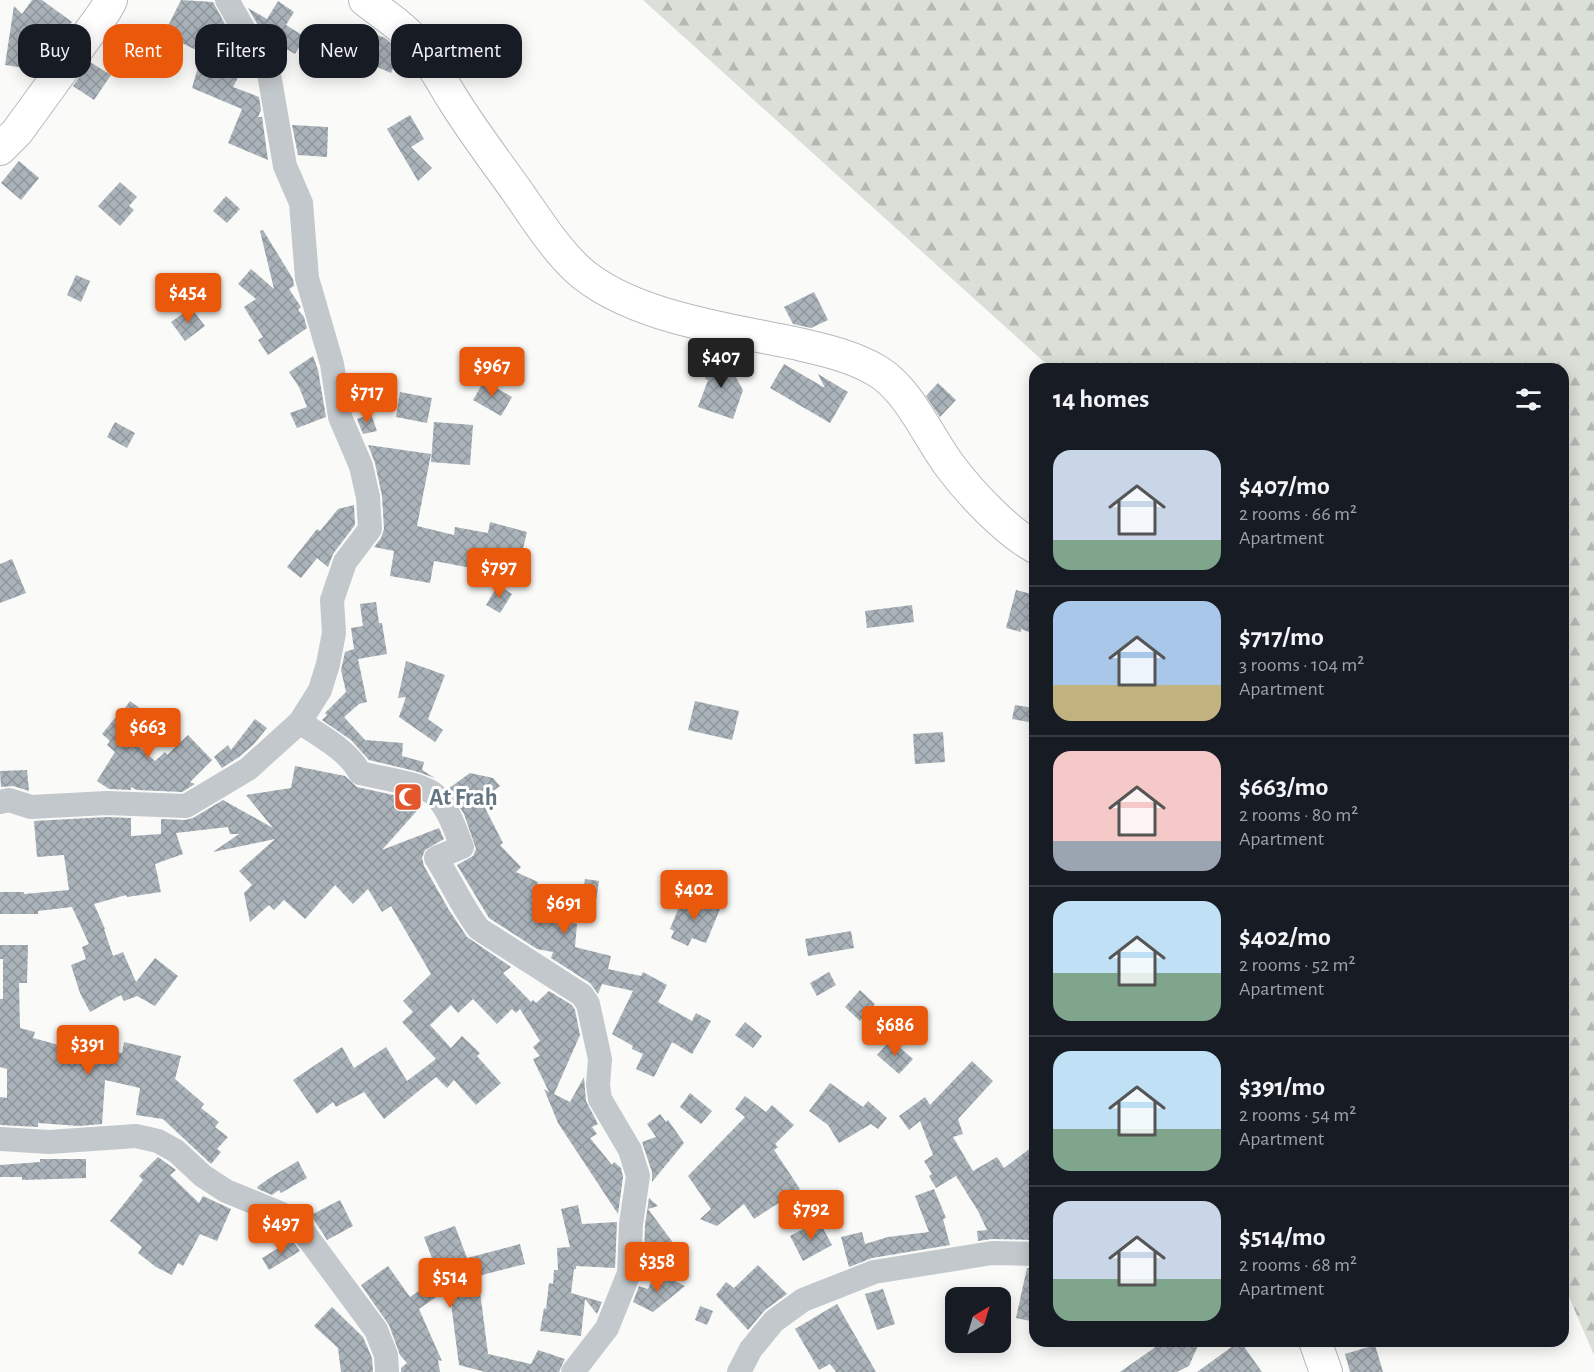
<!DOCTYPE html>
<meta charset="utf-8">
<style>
:root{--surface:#171b24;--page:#20242c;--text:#f1f3f6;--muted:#9ea1a6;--line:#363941;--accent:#ea580c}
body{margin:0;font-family:"Alegreya Sans",sans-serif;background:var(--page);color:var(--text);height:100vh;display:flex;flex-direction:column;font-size:22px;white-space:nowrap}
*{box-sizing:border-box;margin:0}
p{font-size:20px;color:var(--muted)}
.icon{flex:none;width:33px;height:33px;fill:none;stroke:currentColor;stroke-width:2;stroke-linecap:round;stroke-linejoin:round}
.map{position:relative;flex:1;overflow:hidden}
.details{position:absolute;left:1029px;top:363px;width:540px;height:984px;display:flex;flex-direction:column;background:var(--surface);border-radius:18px;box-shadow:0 3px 15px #0003}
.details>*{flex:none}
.guide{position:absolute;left:18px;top:24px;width:570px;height:54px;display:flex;gap:12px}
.needle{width:39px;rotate:38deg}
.fabs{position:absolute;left:945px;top:1287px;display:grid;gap:12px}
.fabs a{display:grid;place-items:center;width:66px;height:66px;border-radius:12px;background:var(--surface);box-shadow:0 3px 15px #0003;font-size:30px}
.price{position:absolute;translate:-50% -51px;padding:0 14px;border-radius:6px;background:var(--accent);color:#fff;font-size:20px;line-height:39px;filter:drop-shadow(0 2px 3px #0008)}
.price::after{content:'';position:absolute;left:50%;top:36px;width:18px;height:14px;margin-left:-9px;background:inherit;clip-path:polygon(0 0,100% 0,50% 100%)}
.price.selected{background:#222;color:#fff}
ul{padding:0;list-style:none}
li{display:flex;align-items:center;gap:18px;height:150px;padding:0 24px}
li+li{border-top:2px solid var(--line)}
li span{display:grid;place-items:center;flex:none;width:168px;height:120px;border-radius:18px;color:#555}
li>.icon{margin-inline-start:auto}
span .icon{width:72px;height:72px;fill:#fffc;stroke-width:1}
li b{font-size:26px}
h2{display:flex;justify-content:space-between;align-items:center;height:72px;padding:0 24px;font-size:26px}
.chip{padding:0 21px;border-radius:18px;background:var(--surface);box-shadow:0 3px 15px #0003;font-size:21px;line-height:54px}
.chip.selected{background:var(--accent);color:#fff}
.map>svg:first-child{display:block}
.forest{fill:url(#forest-firs)}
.building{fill:url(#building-cross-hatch)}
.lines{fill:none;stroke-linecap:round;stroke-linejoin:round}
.major-casing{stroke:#b5babe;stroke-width:34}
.minor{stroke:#c3c8cc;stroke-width:24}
.major{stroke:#fff;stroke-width:32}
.labels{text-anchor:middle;stroke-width:6;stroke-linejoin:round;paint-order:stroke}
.poi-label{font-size:24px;font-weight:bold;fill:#657683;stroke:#fff;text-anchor:start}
</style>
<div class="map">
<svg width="1594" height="1372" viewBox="0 0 1594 1372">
<defs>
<pattern id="forest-firs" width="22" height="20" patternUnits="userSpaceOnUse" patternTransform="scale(1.5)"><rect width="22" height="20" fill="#dadfd7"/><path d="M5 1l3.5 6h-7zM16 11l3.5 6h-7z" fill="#b4b9b4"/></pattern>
<pattern id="building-cross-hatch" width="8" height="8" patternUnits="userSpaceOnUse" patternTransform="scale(1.5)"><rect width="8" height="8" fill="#aab3b9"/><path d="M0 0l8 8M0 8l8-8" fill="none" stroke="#8e969c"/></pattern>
</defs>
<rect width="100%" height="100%" fill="#fafaf8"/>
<path class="forest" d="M 643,0 L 1594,0 L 1594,1355 L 1563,1283 L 1563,369 L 1052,369 Z"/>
<path class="building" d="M 32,0 L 42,0 L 72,22 L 54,43 L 36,41 L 31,69 L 5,65 L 14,6 L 22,14 Z
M 181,0 L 213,2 L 246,63 L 233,87 L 259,97 L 261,110 L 258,117 L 262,117 L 268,160 L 228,143 L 242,109 L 192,88 L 202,53 L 164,34 Z
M 278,1 L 294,12 L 286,25 L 305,37 L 295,54 L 276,43 L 274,47 L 269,44 L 248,8 L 267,19 Z
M 370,32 L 385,38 L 400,51 L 391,73 L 359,59 Z
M 454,47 L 464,70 L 458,73 L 444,51 Z
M 90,62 L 111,75 L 94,100 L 73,86 Z
M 410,115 L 424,139 L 411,147 L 432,168 L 418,181 L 387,129 Z
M 292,125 L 328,127 L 327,157 L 298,155 Z
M 19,161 L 39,178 L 21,200 L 1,183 Z
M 120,182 L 137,197 L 129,206 L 134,210 L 120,226 L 98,206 Z
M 226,196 L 240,209 L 227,223 L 213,211 Z
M 263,230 L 293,279 L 294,286 L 289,289 L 301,307 L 298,310 L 304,317 L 307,328 L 268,355 L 258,340 L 263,337 L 244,307 L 256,299 L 238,284 L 251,269 L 274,289 L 260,231 Z
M 76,275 L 90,281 L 81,302 L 67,295 Z
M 814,292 L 828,320 L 811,328 L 793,324 L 784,307 Z
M 191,308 L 205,326 L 185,341 L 171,322 Z
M 713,355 L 726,360 L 743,390 L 733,419 L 698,407 L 708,380 L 705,379 Z
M 313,356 L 318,370 L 326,417 L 297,428 L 290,413 L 307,407 L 299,387 L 289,372 Z
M 784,364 L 825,388 L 818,374 L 848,392 L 830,423 L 770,388 Z
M 484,381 L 512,397 L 501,416 L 473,400 Z
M 938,383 L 956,400 L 940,417 L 926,396 Z
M 400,392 L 432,398 L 427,423 L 396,417 Z
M 371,414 L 377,431 L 363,434 L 357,419 Z
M 115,422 L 135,433 L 127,448 L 107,437 Z
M 434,422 L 473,425 L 470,465 L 431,462 Z
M 368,445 L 431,454 L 417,526 L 454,535 L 455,527 L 488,533 L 490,522 L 527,532 L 520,561 L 494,555 L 492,565 L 473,560 L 472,568 L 434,561 L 430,583 L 390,576 L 394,551 L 374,547 L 381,538 L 384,529 L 382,496 L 375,463 Z
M 354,505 L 355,525 L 333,554 L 328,567 L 317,558 L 301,578 L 287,567 L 317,529 L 320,531 L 338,509 Z
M 12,559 L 26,593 L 0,603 L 0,564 Z
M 498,585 L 512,594 L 500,613 L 486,605 Z
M 1016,590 L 1035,595 L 1035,634 L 1021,629 L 1021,632 L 1006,628 Z
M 376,602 L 379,623 L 382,623 L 387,654 L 358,659 L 367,702 L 359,704 L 344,717 L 365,740 L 403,743 L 402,756 L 424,762 L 422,770 L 435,778 L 415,771 L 369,760 L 351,740 L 322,720 L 327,715 L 325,713 L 346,692 L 341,670 L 345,652 L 354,649 L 351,628 L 363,626 L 360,604 Z
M 912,605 L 914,622 L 867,628 L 865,611 Z
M 406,661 L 445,675 L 428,719 L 443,730 L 435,742 L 399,717 L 406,697 L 398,698 Z
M 130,701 L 149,715 L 129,738 L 155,761 L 165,752 L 167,755 L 188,735 L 212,760 L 190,782 L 195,784 L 182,792 L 137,790 L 131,787 L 131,790 L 109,789 L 97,781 L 115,752 L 107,745 L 110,741 L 102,734 L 115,718 L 117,719 Z
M 695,701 L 739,711 L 732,740 L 688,730 Z
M 1015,705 L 1035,708 L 1035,723 L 1012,719 Z
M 255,719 L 267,728 L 254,744 L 239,757 L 222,768 L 214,757 L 228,745 L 231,750 Z
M 943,732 L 945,762 L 915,764 L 913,734 Z
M 295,766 L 345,776 L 357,787 L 407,798 L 423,804 L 382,850 L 439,828 L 444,839 L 425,850 L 422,858 L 424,866 L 449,910 L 467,937 L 511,967 L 503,973 L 531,1002 L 533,1000 L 536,1003 L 549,991 L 572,1005 L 575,1010 L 580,1035 L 554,1094 L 570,1102 L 584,1077 L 586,1101 L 598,1124 L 592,1127 L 597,1134 L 590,1138 L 612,1165 L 614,1162 L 621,1168 L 623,1177 L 618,1214 L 558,1123 L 544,1089 L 549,1092 L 533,1059 L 540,1056 L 533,1047 L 540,1041 L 520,1009 L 516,1013 L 512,1009 L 497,1024 L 473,999 L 458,1013 L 451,1005 L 430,1025 L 451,1048 L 462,1036 L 480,1053 L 477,1056 L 501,1083 L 476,1105 L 454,1080 L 447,1088 L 436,1077 L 384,1119 L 364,1092 L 336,1107 L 333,1102 L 317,1114 L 293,1080 L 342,1047 L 354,1068 L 386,1047 L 407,1081 L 436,1059 L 402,1022 L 413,1012 L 403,1001 L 431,974 L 391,906 L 382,912 L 368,889 L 353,904 L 335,885 L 305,919 L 284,900 L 274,910 L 269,905 L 250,922 L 244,893 L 252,885 L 239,871 L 275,839 L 213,852 L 239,834 L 230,834 L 228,827 L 176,833 L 183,854 L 155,864 L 161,892 L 127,897 L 126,895 L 94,904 L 105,929 L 104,929 L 113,956 L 123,952 L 136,982 L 155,958 L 178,976 L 155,1006 L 137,996 L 124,1001 L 121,995 L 90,1012 L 80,993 L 71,965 L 86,959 L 82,947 L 89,944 L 72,907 L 38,911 L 38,914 L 0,914 L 0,892 L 24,892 L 24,894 L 69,890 L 64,855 L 37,857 L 34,821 L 107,817 L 131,818 L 131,836 L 161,834 L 161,819 L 185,820 L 193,818 L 223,800 L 273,828 L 246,795 L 291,788 Z
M 27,770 L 29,791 L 13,786 L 1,787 L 0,771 Z
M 470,773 L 493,778 L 500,786 L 481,800 L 503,843 L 500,845 L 521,867 L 516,872 L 538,882 L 534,893 L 536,894 L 534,898 L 550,904 L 544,917 L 577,924 L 575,947 L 611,956 L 608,969 L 641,976 L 643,972 L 667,985 L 658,1002 L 692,1021 L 696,1013 L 711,1021 L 692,1054 L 672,1042 L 654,1077 L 636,1069 L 643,1054 L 632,1049 L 633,1046 L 612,1034 L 633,991 L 602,984 L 598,994 L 590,983 L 551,958 L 553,952 L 537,949 L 489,918 L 457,865 L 473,856 L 476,849 L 464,814 L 448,789 Z
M 585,879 L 599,881 L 596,900 L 582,897 Z
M 684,895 L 720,909 L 706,943 L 692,938 L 688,946 L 671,938 L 674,931 L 670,929 Z
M 851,931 L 854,948 L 808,956 L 805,939 Z
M 0,945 L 28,945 L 27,983 L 19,983 L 20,1028 L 35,1032 L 33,1038 L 81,1051 L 81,1046 L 122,1053 L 124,1042 L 181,1056 L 175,1079 L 204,1104 L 201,1108 L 219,1122 L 215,1127 L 228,1137 L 217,1149 L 221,1152 L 211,1164 L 163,1119 L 136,1115 L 140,1088 L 105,1080 L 102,1124 L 79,1126 L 38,1123 L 38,1127 L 0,1125 L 0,1097 L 7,1098 L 7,1069 L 0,1067 L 0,999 L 3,999 L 3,959 L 0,959 Z
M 829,972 L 836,985 L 817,996 L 810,983 Z
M 860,990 L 875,1004 L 860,1021 L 845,1007 Z
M 745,1022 L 762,1036 L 753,1048 L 735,1035 Z
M 891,1040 L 913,1059 L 899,1074 L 877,1055 Z
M 972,1061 L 993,1081 L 958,1119 L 963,1134 L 953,1137 L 973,1171 L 997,1157 L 1004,1168 L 1035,1145 L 1035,1240 L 992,1239 L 978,1241 L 977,1231 L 987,1230 L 978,1211 L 956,1176 L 936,1188 L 929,1176 L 932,1174 L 924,1161 L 933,1155 L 920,1121 L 909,1130 L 899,1116 L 925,1097 L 930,1105 Z
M 830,1083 L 863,1107 L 868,1101 L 887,1118 L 878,1129 L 871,1124 L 839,1143 L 828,1125 L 809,1111 Z
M 690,1093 L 712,1111 L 701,1124 L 680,1107 Z
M 745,1096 L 766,1112 L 772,1105 L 794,1125 L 775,1144 L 778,1147 L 774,1150 L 800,1189 L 754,1219 L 744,1204 L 717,1226 L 700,1219 L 711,1209 L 688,1176 L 745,1117 L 735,1109 Z
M 660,1114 L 666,1122 L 668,1120 L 684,1143 L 652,1182 L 652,1172 L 642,1142 L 656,1137 L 647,1124 Z
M 158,1157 L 176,1170 L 170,1175 L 199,1203 L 203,1196 L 231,1209 L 217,1241 L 200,1234 L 183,1266 L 178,1263 L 172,1275 L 156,1267 L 138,1253 L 142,1247 L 110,1221 L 143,1180 L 139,1176 Z
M 40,1159 L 86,1159 L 86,1178 L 22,1180 L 22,1177 L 0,1177 L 0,1165 L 40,1162 Z
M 298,1161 L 307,1178 L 281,1193 L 279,1190 L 272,1195 L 258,1189 L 257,1187 L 271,1177 Z
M 934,1189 L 946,1218 L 943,1219 L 950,1245 L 872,1258 L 849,1267 L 841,1237 L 862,1232 L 865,1244 L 888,1237 L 929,1232 L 915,1196 Z
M 649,1198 L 658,1206 L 648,1209 L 677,1248 L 654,1265 L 644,1255 L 645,1225 Z
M 340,1200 L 353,1226 L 327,1240 L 311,1215 Z
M 578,1205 L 582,1224 L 617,1222 L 615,1268 L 576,1266 L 576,1269 L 574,1269 L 571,1293 L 602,1302 L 597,1314 L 585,1299 L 581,1336 L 540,1331 L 544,1308 L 546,1309 L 549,1283 L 553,1284 L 554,1270 L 558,1270 L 557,1248 L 570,1247 L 561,1209 Z
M 819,1221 L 832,1245 L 803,1261 L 790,1236 Z
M 455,1226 L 467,1258 L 520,1244 L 525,1264 L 478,1276 L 488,1354 L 531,1364 L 538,1350 L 565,1359 L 559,1372 L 485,1372 L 459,1365 L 449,1288 L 419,1309 L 442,1361 L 438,1360 L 440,1372 L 401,1372 L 401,1368 L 407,1363 L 400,1355 L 389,1325 L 361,1285 L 388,1266 L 410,1297 L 439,1277 L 424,1237 Z
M 292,1240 L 300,1251 L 269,1270 L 262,1258 Z
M 758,1265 L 787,1294 L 765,1310 L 748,1330 L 716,1295 L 726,1282 L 734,1288 Z
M 1027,1268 L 1035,1268 L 1035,1322 L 1016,1318 Z
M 656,1272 L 685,1286 L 653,1312 L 633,1302 L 639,1286 L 648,1289 Z
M 883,1289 L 895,1324 L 877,1330 L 865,1294 Z
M 837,1304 L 876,1372 L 836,1372 L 830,1364 L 819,1370 L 795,1329 Z
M 700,1306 L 713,1311 L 707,1325 L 695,1320 Z
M 332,1307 L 363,1337 L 372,1358 L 373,1372 L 341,1372 L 338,1348 L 314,1326 Z
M 1164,1341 L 1200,1341 L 1189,1366 L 1177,1372 L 1120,1372 Z
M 1240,1341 L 1262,1372 L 1197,1372 Z
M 1375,1345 L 1383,1372 L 1350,1372 L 1345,1354 Z"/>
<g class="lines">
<g class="major-casing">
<path id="major" d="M 365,0 C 380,12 398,23 411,37 C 429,56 440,79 454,101 C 474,133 497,163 519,194 C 537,220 554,247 577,269 C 628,316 727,329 794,343 C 824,350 853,356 879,372 C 911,393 928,437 950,466 C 970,493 1006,531 1035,547
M 0,149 L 17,132 L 105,11 L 111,0
M 1315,1341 L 1326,1372"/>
</g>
<path class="minor" d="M 300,722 C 321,737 348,750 360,773 C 378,778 424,783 436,796 C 449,810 455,829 462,847 L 436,858 C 451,881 462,907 479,929 L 582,995 L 588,1004 L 600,1059 L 598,1085 L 600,1099 L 630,1150 L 638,1176 L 631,1224 L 629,1273 L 607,1328 L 573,1372
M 0,802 L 9,800 L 31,807 L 107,803 L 186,806 L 248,769 L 300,722 L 320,690 L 328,664 L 334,633 L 332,600 L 345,562 L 370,529 L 368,497 L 361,466 L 340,417 L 332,364 L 307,278 L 301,203 L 285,166 L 269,74 L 227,0
M 0,1139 L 49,1142 L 136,1136 L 158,1141 L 176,1151 L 203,1176 L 226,1191 L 280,1213 L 302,1230 L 376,1330 L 386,1355 L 387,1372
M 739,1372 L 751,1349 L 774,1321 L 803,1300 L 874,1272 L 992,1253 L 1035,1254"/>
<use href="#major" class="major"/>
</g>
<defs>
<g id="mosque-square" transform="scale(1.5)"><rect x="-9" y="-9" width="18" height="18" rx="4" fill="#e4572e" stroke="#fff"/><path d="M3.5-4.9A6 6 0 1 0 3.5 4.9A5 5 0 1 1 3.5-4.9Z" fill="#fff"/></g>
</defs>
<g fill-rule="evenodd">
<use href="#mosque-square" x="408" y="797"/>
</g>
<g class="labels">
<g class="poi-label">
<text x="429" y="805">At Fraḥ</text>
</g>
</g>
</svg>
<div class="fabs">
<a><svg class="needle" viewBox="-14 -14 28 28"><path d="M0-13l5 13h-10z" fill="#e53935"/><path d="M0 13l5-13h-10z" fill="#9ea1a6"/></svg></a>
</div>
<b class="price" style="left:188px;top:324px">$454</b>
<b class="price selected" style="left:721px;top:389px">$407</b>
<b class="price" style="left:492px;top:398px">$967</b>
<b class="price" style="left:367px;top:424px">$717</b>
<b class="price" style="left:499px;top:599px">$797</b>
<b class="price" style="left:148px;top:759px">$663</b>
<b class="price" style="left:694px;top:921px">$402</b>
<b class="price" style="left:564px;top:935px">$691</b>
<b class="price" style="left:895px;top:1057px">$686</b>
<b class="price" style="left:88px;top:1076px">$391</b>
<b class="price" style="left:811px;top:1241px">$792</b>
<b class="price" style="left:281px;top:1255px">$497</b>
<b class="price" style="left:657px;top:1293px">$358</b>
<b class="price" style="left:450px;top:1309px">$514</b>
<div class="guide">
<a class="chip">Buy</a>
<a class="chip selected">Rent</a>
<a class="chip">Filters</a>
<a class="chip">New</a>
<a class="chip">Apartment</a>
</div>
<section class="details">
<h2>14 homes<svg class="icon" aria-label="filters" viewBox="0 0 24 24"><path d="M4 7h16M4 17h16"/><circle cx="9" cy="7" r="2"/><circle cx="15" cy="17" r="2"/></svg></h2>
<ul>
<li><span style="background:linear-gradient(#c9d6e8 75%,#7fa58c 0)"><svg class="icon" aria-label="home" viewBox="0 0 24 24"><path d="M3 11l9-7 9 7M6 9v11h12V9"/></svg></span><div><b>$407/mo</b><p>2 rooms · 66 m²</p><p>Apartment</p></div></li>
<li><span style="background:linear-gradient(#a9c7e8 70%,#c2b280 0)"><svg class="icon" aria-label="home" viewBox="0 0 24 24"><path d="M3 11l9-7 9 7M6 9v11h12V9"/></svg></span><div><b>$717/mo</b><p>3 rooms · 104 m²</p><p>Apartment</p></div></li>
<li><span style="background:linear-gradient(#f6c9c9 75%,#9aa5b1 0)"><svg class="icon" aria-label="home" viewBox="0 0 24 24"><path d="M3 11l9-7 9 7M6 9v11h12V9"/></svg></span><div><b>$663/mo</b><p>2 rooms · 80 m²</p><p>Apartment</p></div></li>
<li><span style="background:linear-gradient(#bfe0f5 60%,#7fa58c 0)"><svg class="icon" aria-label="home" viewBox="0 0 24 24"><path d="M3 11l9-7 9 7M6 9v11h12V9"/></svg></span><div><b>$402/mo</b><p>2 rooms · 52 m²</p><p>Apartment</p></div></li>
<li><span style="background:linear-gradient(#bfe0f5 65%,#7fa58c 0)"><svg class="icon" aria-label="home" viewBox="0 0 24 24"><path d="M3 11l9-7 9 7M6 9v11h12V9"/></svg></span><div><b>$391/mo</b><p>2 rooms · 54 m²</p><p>Apartment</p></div></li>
<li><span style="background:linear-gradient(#c9d6e8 65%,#7fa58c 0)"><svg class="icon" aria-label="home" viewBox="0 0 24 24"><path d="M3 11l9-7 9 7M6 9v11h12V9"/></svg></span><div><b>$514/mo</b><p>2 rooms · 68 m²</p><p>Apartment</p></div></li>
</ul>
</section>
</div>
